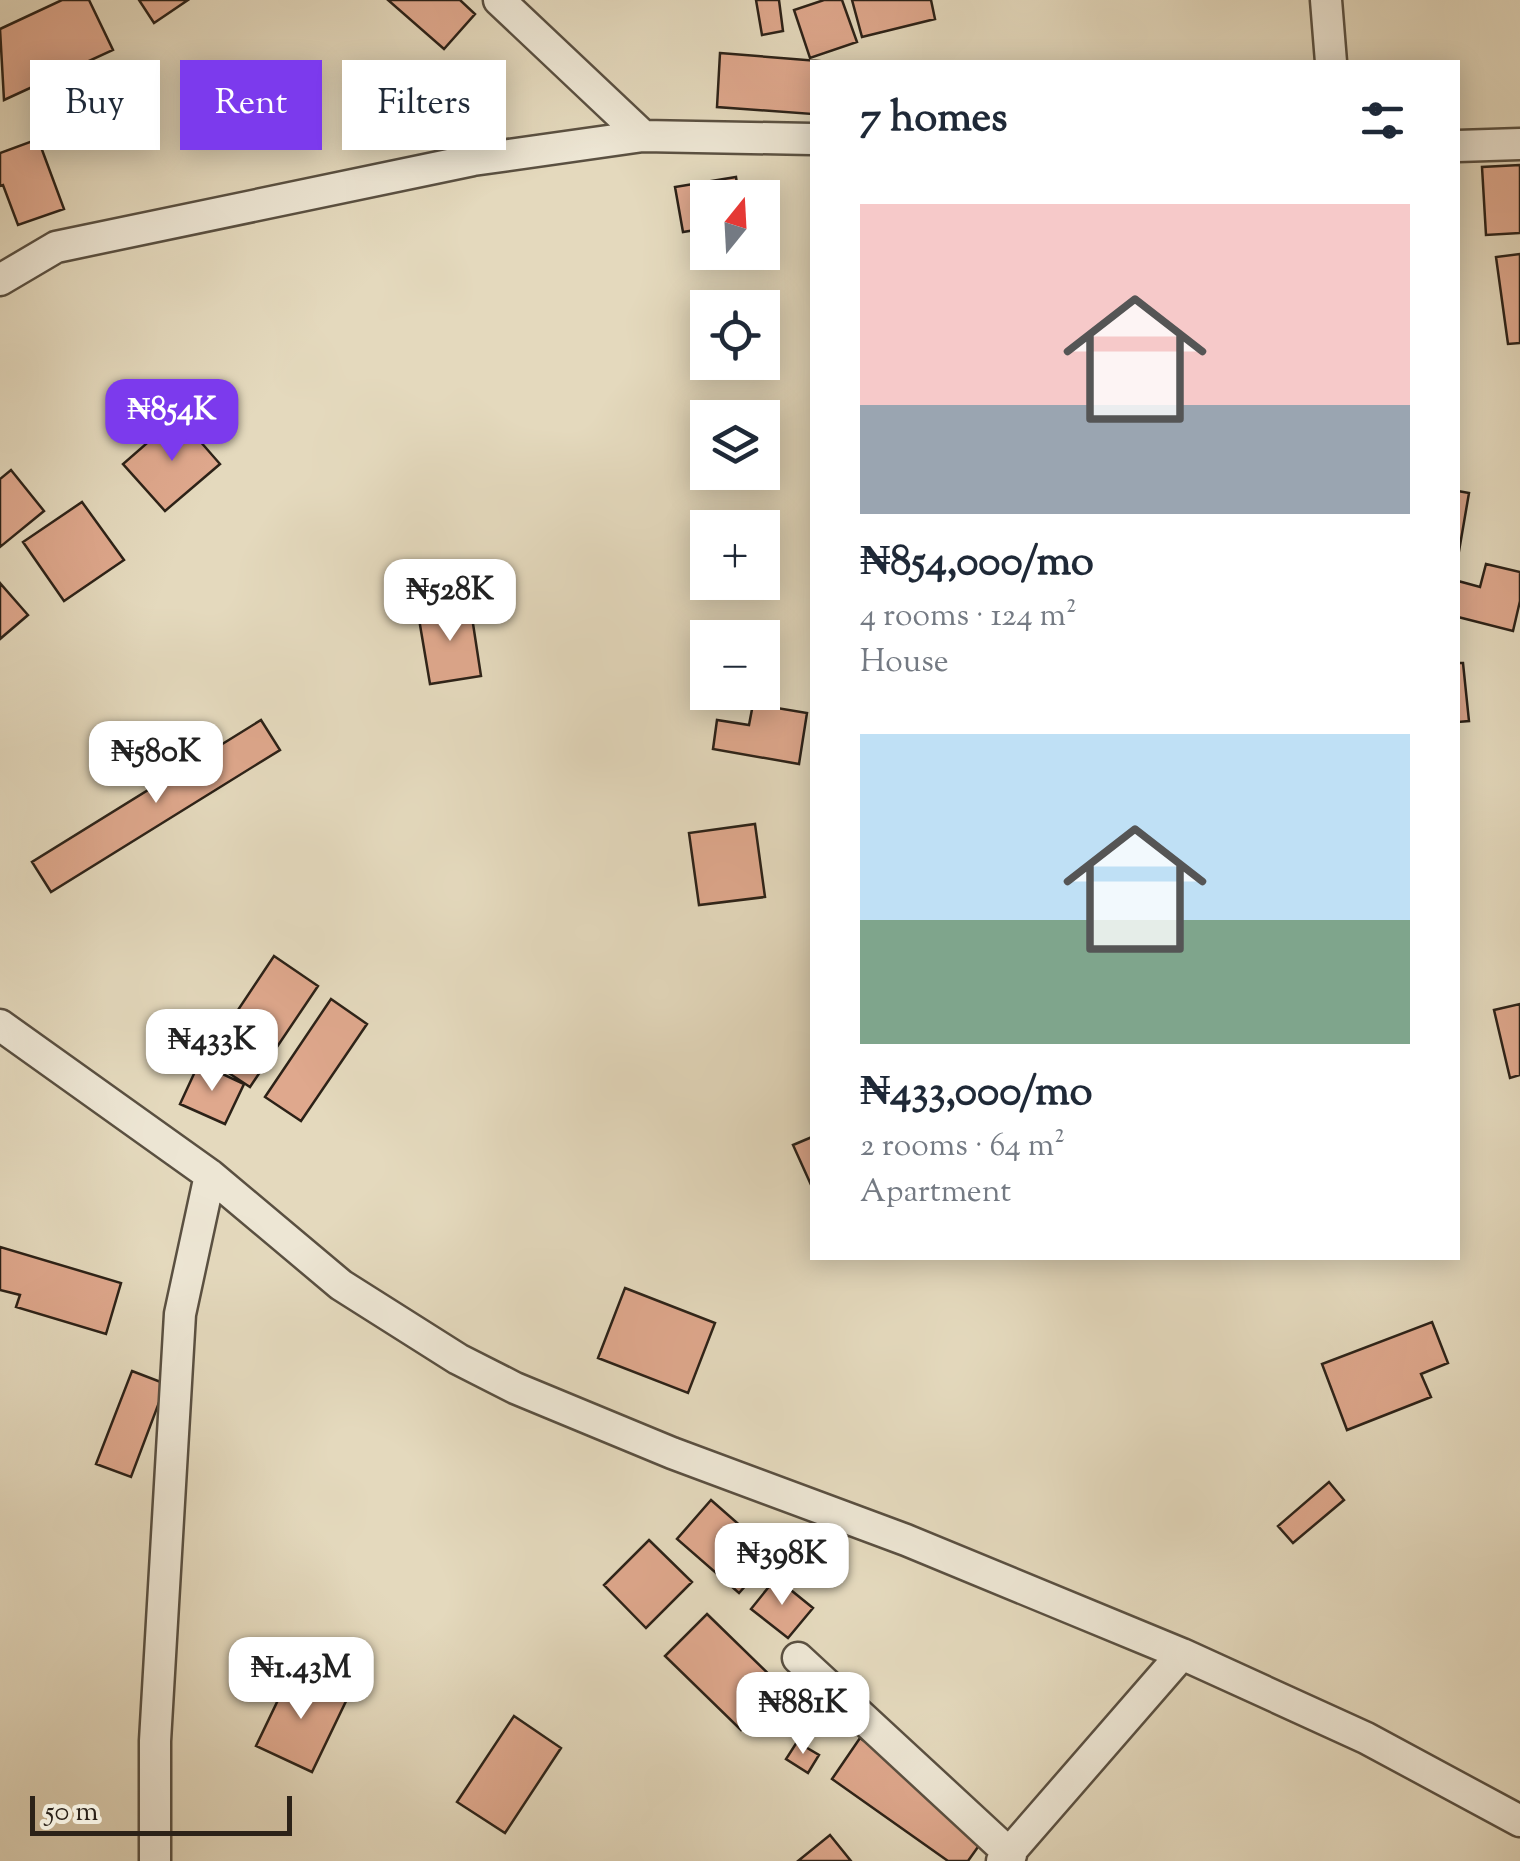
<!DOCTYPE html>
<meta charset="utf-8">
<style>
:root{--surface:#fff;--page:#f2f2f3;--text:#1f2937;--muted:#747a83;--accent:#7c3aed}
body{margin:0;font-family:"Sorts Mill Goudy",serif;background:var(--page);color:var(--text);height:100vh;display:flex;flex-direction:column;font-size:38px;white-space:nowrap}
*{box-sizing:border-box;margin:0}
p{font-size:32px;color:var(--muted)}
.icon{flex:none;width:55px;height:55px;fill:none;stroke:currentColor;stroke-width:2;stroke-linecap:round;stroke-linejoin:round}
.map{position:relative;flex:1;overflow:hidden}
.sheet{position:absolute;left:810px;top:60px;width:650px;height:1200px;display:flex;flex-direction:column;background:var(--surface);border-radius:0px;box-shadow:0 5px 25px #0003}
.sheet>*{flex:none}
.banner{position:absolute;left:30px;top:60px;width:630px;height:90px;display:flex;gap:20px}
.needle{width:65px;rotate:18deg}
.tools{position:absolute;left:690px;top:180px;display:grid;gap:20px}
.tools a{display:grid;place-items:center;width:90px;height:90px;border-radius:0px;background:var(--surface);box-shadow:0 5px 25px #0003;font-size:50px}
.scale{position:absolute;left:30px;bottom:25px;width:262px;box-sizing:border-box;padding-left:10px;border:5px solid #2c2218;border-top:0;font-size:28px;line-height:35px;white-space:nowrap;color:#2c2218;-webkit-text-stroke:8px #ede6d4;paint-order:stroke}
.price{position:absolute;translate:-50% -85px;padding:0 22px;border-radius:20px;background:#fff;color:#222;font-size:32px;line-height:65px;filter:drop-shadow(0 2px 5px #0008)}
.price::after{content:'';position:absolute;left:50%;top:60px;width:30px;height:22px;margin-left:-15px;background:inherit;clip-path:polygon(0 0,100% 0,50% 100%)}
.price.on{background:var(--accent);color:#fff}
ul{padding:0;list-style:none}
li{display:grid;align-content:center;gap:20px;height:530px;padding:0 50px}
li span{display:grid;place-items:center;height:310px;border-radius:0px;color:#555}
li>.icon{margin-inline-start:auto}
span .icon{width:180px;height:180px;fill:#fffc;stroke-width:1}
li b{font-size:42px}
h2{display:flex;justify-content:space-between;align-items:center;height:120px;padding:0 50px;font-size:42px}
.tag{padding:0 35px;border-radius:0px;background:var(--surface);box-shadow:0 5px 25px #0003;font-size:35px;line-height:90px}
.tag.on{background:var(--accent);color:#fff}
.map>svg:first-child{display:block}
.building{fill:#dfa88d;stroke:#2c2218;stroke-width:2.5}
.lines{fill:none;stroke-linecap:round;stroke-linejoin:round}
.minor-casing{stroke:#5a5041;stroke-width:35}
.minor{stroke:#ede6d4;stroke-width:30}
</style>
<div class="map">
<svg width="1520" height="1861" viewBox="0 0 1520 1861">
<rect width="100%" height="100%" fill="#e4d9bd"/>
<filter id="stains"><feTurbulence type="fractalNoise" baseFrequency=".002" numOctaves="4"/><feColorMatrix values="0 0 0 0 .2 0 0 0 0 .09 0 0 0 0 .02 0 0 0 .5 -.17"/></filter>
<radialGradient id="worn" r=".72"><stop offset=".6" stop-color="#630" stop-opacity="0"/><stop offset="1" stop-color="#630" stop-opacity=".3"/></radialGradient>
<path class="building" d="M 62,0 L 89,0 L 113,50 L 4,100 L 0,29 Z
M 139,0 L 188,0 L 154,23 Z
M 388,0 L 460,0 L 475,14 L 444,49 Z
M 756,0 L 779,0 L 783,31 L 762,35 Z
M 824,0 L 842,0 L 857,42 L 810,58 L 794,10 Z
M 852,0 L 931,0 L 935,19 L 862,37 Z
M 720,53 L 831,62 L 812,62 L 812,114 L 717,107 Z
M 38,139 L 64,209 L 18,225 L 3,185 L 0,186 L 0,153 Z
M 1520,165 L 1520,233 L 1486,235 L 1482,167 Z
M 736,177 L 739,198 L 708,198 L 708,228 L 683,232 L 675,187 Z
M 1520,254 L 1520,343 L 1508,344 L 1496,257 Z
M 178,416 L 220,464 L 165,511 L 123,464 Z
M 11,470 L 44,511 L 0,547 L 0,479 Z
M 1458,491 L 1469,493 L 1458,557 Z
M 82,502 L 124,560 L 64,601 L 23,542 Z
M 1486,564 L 1520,572 L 1520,601 L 1513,631 L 1458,617 L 1458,581 L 1480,587 Z
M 0,583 L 28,615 L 0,639 Z
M 470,604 L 481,676 L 430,684 L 418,613 Z
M 1458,663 L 1463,663 L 1469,721 L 1458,722 Z
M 753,704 L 807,713 L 799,764 L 713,749 L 717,720 L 749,725 Z
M 261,720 L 280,750 L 51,892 L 32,862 Z
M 755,824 L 765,897 L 699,905 L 689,833 Z
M 274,956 L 318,986 L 250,1087 L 206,1058 Z
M 331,999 L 367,1024 L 301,1121 L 265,1097 Z
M 1520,1004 L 1520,1075 L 1510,1078 L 1494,1010 Z
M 199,1063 L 244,1084 L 225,1124 L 180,1104 Z
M 812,1137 L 812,1187 L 793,1145 Z
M 0,1247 L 121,1283 L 106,1334 L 16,1307 L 20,1295 L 0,1290 Z
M 625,1288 L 715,1323 L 688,1393 L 598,1358 Z
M 1432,1322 L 1448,1363 L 1421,1374 L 1431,1397 L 1347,1430 L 1322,1364 Z
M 132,1371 L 166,1384 L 131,1477 L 96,1464 Z
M 1329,1482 L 1344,1500 L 1293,1543 L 1278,1526 Z
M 711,1500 L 752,1536 L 758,1529 L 779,1548 L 739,1593 L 677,1539 Z
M 649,1540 L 692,1582 L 646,1628 L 604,1585 Z
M 776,1578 L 813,1608 L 788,1638 L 751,1609 Z
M 707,1614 L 783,1688 L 741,1730 L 665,1656 Z
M 291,1673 L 347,1699 L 312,1772 L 256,1746 Z
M 514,1716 L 561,1748 L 505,1833 L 457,1802 Z
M 860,1738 L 990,1830 L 968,1861 L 948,1861 L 832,1779 Z
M 797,1742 L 819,1755 L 808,1773 L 786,1759 Z
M 830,1835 L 851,1861 L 798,1861 Z"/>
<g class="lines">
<g class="minor-casing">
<path id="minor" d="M 499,0 L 643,136 L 812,139
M 1326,0 L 1331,62
M 1458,146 L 1520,144
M 0,280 L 56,247 L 473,160 L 643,136
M 0,1025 L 210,1175 L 341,1285 L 458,1359 L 515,1388 L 672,1453 L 906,1540 L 1182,1654 L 1366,1738 L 1520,1821
M 798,1658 L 1011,1855
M 155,1861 L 155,1741 L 180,1314 L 210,1175
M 1002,1861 L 1182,1654"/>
</g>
<use href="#minor" class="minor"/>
</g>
<rect width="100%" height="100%" filter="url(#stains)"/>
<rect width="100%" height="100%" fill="url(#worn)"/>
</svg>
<div class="tools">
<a><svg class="needle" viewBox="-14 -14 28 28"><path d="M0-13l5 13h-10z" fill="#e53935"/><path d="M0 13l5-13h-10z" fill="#747a83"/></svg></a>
<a><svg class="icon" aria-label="locate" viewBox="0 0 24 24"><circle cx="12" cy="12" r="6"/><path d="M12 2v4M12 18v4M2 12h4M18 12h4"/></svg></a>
<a><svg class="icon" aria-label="layers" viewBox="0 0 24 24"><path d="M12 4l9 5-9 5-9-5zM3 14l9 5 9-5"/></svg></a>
<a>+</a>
<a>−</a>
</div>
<div class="scale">50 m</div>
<b class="price on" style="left:172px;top:464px">₦854K</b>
<b class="price" style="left:450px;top:644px">₦528K</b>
<b class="price" style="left:156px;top:806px">₦580K</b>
<b class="price" style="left:212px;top:1094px">₦433K</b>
<b class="price" style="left:782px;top:1608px">₦398K</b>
<b class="price" style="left:301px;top:1722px">₦1.43M</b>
<b class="price" style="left:803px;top:1757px">₦881K</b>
<div class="banner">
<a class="tag">Buy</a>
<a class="tag on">Rent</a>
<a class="tag">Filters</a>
</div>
<section class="sheet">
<h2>7 homes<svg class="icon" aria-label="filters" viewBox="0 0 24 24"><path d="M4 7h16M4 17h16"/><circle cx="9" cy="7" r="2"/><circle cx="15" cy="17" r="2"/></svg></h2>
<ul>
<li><span style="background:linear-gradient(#f6c9c9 65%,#9aa5b1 0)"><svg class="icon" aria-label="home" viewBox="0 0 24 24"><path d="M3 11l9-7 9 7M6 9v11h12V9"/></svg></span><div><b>₦854,000/mo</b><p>4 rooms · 124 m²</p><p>House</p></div></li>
<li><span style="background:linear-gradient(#bfe0f5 60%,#7fa58c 0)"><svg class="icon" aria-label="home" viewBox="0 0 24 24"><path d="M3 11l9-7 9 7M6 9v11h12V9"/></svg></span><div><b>₦433,000/mo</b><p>2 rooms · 64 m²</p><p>Apartment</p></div></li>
</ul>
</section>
</div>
